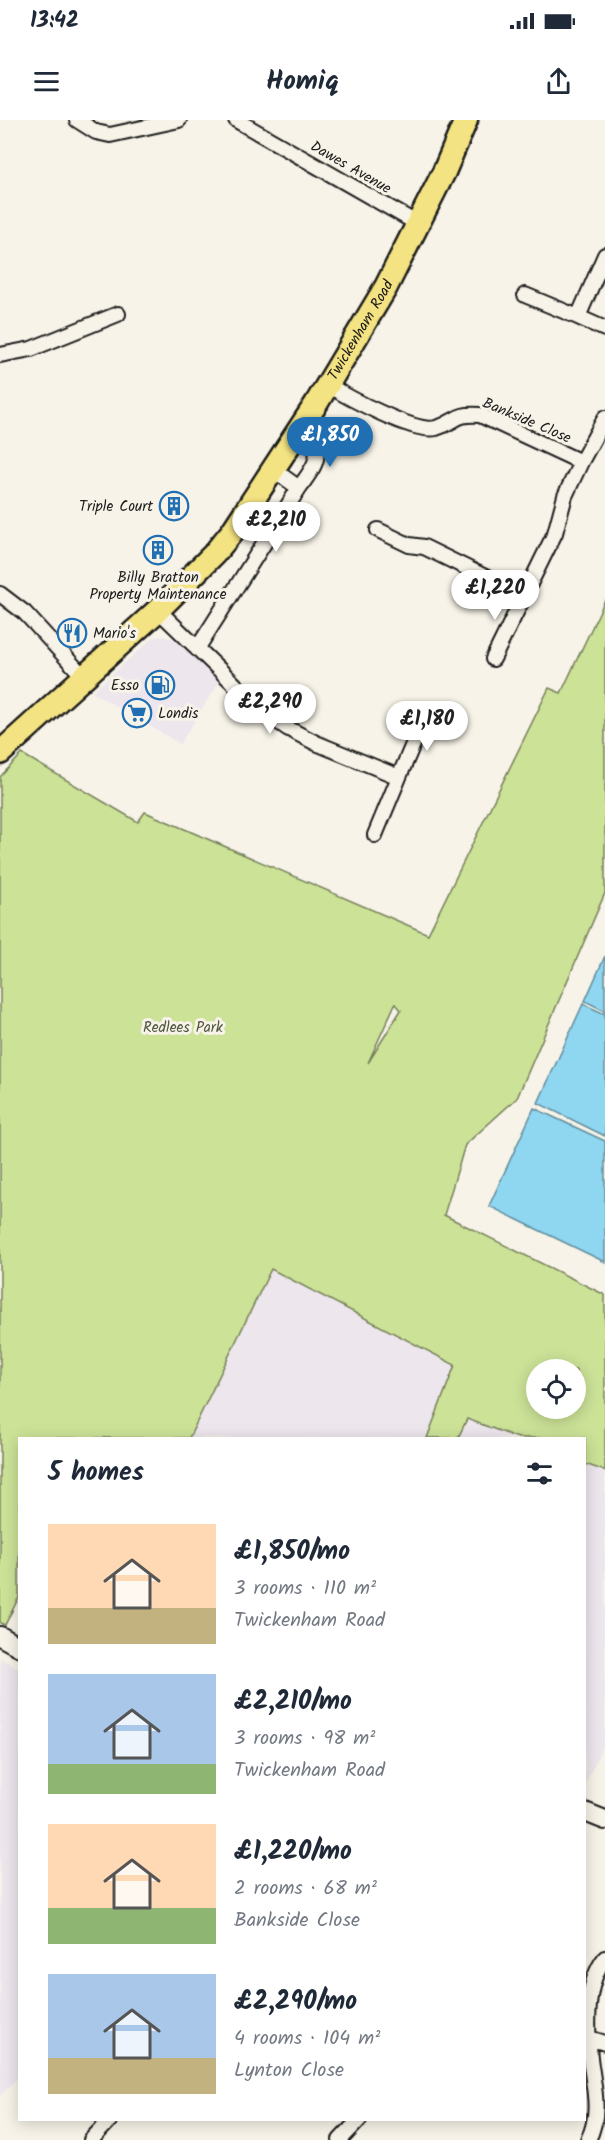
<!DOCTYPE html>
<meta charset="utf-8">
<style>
:root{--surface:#fff;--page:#f6f6f7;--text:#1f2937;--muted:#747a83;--accent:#1f6fb2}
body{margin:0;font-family:Kalam,sans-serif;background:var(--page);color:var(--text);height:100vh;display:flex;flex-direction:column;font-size:22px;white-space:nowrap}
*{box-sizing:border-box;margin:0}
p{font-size:20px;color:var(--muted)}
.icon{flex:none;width:33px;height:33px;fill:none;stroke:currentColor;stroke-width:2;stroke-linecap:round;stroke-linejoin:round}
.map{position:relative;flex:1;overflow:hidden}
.sheet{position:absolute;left:18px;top:1317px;width:568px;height:684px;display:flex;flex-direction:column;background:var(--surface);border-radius:0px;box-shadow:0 3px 15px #0003}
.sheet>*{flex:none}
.controls{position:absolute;left:526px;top:1239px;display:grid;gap:12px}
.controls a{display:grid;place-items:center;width:60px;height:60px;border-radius:50%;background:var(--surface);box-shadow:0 3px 15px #0003;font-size:30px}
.price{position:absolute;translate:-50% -51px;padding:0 14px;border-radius:21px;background:#fff;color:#222;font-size:20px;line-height:39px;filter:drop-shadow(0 2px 3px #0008)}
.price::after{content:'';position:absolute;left:50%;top:36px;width:18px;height:14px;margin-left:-9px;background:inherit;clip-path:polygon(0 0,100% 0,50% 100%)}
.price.selected{background:var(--accent);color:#fff}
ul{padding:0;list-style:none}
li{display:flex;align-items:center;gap:18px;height:150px;padding:0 30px}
li span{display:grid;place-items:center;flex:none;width:168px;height:120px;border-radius:0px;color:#555}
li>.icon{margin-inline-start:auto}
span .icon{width:72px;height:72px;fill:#fffc;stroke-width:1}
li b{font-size:26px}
h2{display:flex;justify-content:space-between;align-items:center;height:72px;padding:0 30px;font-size:26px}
.status{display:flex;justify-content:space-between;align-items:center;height:42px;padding:0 30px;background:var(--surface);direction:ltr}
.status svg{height:16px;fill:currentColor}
header{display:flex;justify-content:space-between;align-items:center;height:78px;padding:0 30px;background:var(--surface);font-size:27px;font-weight:700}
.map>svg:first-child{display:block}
.built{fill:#ede6ed}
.green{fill:#cce297;stroke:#747f5a;stroke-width:1.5;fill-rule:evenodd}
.water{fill:#8fd6f1;stroke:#618c9c;stroke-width:1.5}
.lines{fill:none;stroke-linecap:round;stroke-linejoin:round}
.minor-casing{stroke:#1c1c1c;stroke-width:18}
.tertiary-casing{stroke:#1c1c1c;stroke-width:22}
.primary-casing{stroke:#1c1c1c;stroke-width:27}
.minor{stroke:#f7f3e8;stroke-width:14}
.tertiary{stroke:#f7f3e8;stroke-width:18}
.primary{stroke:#f4e382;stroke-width:22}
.labels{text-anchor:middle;stroke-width:6;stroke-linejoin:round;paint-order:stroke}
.street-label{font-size:15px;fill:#1c1c1c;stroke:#f7f3e8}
.poi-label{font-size:15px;fill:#1c1c1c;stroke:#f7f3e8;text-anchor:end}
.park-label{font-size:15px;fill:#515741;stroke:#f7f3e8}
</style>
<div class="status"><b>13:42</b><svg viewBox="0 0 49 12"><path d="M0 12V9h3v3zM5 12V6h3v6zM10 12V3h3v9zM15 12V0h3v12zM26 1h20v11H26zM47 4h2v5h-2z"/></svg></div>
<header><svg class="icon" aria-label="menu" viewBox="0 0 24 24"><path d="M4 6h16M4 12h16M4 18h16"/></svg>Homiq<svg class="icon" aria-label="share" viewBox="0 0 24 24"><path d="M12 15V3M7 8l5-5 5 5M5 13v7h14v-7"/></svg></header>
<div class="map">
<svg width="605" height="2020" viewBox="0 0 605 2020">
<rect width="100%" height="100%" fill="#f7f3e8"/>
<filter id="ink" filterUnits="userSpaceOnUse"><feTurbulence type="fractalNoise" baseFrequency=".0167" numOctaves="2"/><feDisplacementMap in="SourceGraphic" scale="12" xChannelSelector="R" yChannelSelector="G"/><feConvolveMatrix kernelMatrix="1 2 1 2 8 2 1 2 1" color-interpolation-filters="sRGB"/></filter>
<g filter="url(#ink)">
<path class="built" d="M 164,516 L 175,520 L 199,541 L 219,562 L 180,624 L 92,572 L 154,517 Z
M 272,1147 L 458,1238 L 550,1318 L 189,1318 Z
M 585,1331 L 605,1339 L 605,1622 L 585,1664 Z
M 0,1538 L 20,1549 L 20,1955 L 0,1976 Z"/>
<path class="green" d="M 605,480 L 605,773 L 517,978 L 465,1025 L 444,1095 L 605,1175 L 605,1351 L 585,1344 L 585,1318 L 518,1318 L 467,1299 L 458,1318 L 427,1318 L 455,1245 L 271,1149 L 189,1318 L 20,1318 L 19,1477 L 5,1505 L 0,1503 L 0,657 L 22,634 L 138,702 L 145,692 L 428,814 L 549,568 L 561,573 ZM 396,884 L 401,890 L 368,943 L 395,884 ZM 537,1250 L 576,1250 L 576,1288 L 537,1288 Z"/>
<path class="water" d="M 605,836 L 605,891 L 585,881 Z
M 583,884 L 605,894 L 605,1016 L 538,983 Z
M 534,988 L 605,1021 L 605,1142 L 489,1086 Z"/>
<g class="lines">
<g class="minor-casing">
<path id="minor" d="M 77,0 L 96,12 L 110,15 L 179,0
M 236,0 L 418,104
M 605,135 L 578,197 L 605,209
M 525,175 L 578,197
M 0,235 L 31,229 L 118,194
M 328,265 C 347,277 416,314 436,308 C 458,302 453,293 480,295 L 581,342 L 565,376 L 555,413 L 524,476 L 424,427 L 409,425 L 378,410
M 581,342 L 605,298
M 299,368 C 307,356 323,339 314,325
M 0,474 L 25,493 L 84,557
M 158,490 L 260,589 L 287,608 L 316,623 L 399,657 L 375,715
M 197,529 L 299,368 L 274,350
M 493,539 L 524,476
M 399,657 L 426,594
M 589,1918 L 605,1923
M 91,2020 L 110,2000
M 340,2020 L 359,2000
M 588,2020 C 602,1993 593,1965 590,1938 C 587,1906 585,1864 605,1838"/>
</g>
<g class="tertiary-casing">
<path id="tertiary" d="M 0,1516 L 20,1527
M 585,1692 L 605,1700"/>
</g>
<g class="primary-casing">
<g id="primary">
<path id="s1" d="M 0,633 L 158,490 L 214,434 L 232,412 L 316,284 L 386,167 L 444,52 L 466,0"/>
</g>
</g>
<use href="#minor" class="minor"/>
<use href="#tertiary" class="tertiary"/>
<use href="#primary" class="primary"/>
</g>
</g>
<defs>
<g id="building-ring" transform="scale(1.5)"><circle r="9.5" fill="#f7f3e8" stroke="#1f6fb2" stroke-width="1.5"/><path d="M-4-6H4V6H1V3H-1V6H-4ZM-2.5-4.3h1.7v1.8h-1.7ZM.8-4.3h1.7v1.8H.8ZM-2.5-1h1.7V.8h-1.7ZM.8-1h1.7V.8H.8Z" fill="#1f6fb2"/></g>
<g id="restaurant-ring" transform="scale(1.5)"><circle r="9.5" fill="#f7f3e8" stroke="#1f6fb2" stroke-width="1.5"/><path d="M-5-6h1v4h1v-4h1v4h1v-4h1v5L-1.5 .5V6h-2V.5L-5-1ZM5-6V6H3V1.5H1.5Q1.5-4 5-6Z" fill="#1f6fb2"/></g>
<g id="fuel-ring" transform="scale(1.5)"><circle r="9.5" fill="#f7f3e8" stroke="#1f6fb2" stroke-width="1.5"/><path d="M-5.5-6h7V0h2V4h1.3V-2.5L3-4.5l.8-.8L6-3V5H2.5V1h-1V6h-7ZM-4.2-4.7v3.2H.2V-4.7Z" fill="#1f6fb2"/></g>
<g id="supermarket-ring" transform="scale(1.5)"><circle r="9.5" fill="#f7f3e8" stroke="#1f6fb2" stroke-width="1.5"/><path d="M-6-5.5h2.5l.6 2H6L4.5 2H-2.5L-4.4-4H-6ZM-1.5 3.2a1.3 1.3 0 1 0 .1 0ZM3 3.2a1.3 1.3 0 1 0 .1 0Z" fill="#1f6fb2"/></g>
</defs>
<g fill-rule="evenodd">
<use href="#building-ring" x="174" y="386"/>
<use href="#building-ring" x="158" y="430"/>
<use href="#restaurant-ring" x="72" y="513"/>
<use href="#fuel-ring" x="160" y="565"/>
<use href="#supermarket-ring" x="137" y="593"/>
</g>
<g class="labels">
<g class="street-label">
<text transform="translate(351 47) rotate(30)" y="5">Dawes Avenue</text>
<text dy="5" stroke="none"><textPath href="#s1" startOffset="560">Twickenham Road</textPath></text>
<text transform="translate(527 300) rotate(23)" y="5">Bankside Close</text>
</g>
<g class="poi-label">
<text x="153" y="391">Triple Court</text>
<text x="158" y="462" text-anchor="middle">Billy Bratton<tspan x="158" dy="17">Property Maintenance</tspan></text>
<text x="93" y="518" text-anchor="start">Mario's</text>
<text x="139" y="570">Esso</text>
<text x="158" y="598" text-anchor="start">Londis</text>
</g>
<g class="park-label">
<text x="183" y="912">Redlees Park</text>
</g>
</g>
</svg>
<div class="controls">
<a><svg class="icon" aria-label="locate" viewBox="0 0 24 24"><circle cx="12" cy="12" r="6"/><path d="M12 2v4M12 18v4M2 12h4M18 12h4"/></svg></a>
</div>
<b class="price selected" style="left:330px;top:348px">£1,850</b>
<b class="price" style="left:276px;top:433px">£2,210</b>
<b class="price" style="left:495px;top:501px">£1,220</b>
<b class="price" style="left:270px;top:615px">£2,290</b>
<b class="price" style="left:427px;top:632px">£1,180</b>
<section class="sheet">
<h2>5 homes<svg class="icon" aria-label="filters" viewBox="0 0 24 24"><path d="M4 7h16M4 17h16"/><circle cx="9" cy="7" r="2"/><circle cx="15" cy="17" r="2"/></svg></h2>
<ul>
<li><span style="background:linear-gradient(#ffd9b3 70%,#c2b280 0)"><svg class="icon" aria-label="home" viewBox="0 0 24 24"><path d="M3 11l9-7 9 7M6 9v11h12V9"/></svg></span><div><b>£1,850/mo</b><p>3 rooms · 110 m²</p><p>Twickenham Road</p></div></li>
<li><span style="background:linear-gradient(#a9c7e8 75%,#8fb573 0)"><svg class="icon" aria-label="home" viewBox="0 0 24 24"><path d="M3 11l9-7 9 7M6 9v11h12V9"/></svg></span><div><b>£2,210/mo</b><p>3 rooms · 98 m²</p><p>Twickenham Road</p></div></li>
<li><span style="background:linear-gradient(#ffd9b3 70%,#8fb573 0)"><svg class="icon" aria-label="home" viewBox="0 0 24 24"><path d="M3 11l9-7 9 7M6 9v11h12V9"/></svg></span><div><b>£1,220/mo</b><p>2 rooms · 68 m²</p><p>Bankside Close</p></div></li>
<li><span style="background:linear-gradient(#a9c7e8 70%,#c2b280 0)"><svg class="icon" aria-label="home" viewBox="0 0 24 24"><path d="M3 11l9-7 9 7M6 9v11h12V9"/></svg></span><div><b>£2,290/mo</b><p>4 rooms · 104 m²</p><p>Lynton Close</p></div></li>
</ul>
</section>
</div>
